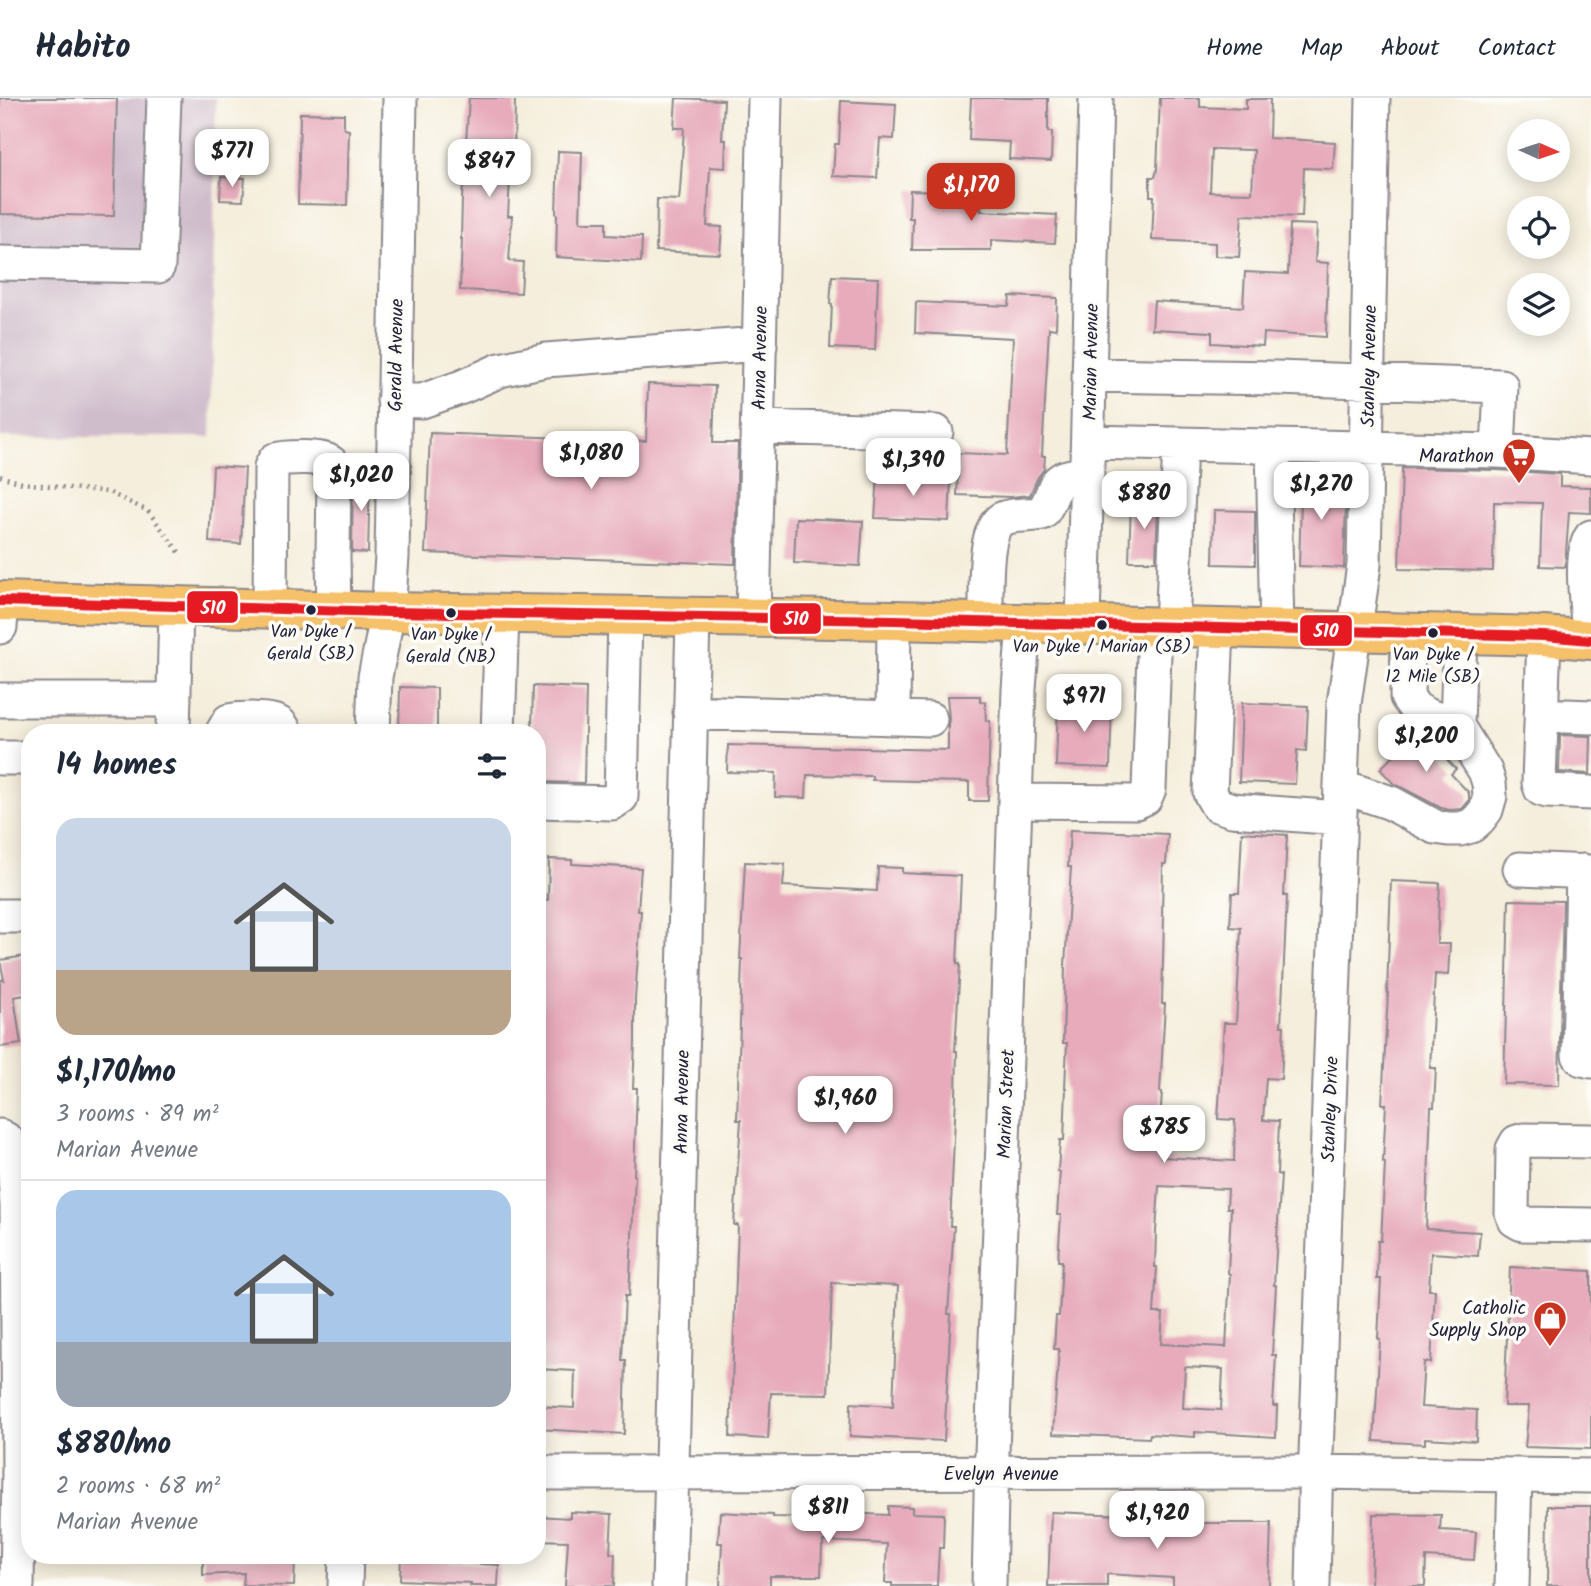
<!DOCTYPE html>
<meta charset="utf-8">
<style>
:root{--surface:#fff;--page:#f6f6f7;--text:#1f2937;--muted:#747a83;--line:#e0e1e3;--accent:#c8321e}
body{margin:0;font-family:Kalam,sans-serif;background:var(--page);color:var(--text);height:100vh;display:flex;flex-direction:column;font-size:26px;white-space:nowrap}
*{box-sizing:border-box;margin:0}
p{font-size:23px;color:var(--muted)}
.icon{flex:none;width:38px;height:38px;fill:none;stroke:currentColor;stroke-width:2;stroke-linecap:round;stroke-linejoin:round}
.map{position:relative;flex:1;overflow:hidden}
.panel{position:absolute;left:21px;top:626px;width:525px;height:840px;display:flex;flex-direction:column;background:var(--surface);border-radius:28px;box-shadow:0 4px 18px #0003}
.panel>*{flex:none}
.needle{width:46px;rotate:93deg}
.buttons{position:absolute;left:1507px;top:21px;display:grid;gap:14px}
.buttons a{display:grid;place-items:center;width:63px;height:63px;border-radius:50%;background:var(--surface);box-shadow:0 4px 18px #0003;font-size:35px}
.price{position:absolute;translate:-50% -60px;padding:0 16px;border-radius:14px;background:#fff;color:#222;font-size:23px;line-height:46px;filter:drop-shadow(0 2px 4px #0008)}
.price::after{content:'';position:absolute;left:50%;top:42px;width:21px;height:16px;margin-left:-10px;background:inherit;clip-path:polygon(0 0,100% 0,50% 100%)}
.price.current{background:var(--accent);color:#fff}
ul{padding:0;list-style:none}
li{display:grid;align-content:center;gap:14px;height:371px;padding:0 35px}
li+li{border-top:2px solid var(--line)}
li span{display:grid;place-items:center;height:217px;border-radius:21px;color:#555}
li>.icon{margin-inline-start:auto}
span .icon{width:126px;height:126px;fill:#fffc;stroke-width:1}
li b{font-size:30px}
h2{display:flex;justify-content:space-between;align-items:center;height:84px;padding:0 35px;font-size:30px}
header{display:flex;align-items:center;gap:42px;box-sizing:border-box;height:98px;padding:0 35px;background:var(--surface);border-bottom:2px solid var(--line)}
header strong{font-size:33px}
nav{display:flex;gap:38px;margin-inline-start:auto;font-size:24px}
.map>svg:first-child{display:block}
.industrial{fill:#d0bdcc}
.building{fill:#e7abbc;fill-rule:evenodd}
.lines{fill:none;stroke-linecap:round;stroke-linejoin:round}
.minor-casing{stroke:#8c888c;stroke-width:37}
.major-casing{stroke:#8c888c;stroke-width:42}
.path{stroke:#8c888c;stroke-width:4.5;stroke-dasharray:2 5;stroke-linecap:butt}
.minor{stroke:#fff;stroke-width:33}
.major{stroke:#f5c16b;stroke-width:38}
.bus-1-casing{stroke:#fdfcf7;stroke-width:16}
.bus-1{stroke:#e51a23;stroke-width:10}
.bus-dot{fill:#22223b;stroke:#fdfcf7;stroke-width:2.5}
.labels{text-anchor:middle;stroke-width:7;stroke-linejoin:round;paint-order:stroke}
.bus-label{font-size:17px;fill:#22223b;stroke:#fdfcf7}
.street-label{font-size:19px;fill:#22223b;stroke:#fdfcf7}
.poi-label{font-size:19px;fill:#22223b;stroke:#fdfcf7;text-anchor:end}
.line-badge{stroke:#fdfcf7;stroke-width:2.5}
.badge-label{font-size:19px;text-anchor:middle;font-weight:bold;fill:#fff}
</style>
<header>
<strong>Habito</strong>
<nav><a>Home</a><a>Map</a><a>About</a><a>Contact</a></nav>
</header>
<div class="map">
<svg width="1591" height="1488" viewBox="0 0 1591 1488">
<rect width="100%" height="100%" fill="#fdfcf7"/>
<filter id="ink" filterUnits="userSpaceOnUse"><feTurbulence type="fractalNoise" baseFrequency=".0143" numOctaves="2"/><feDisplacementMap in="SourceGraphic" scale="14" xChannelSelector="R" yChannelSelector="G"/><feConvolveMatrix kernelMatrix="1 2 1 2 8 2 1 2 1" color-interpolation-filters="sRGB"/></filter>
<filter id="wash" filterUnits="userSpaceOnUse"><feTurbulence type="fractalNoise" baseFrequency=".00686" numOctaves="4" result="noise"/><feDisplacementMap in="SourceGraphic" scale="28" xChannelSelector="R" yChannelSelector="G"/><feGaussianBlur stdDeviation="1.57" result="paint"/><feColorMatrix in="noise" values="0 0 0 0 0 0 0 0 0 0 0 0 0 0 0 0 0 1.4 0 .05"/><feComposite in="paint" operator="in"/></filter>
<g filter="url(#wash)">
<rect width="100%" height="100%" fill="#f5eedc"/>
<path class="industrial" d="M 0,0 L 216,0 L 211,339 L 0,339 Z"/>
<g id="blocks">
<path class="building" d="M 0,0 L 117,0 L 114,118 L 0,116 Z
M 469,0 L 515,0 L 514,61 L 511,61 L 508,118 L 512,118 L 509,163 L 523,164 L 521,195 L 460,192 L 462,141 L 461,141 L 462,101 Z
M 676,0 L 724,2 L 722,42 L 726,42 L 725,70 L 710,69 L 707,128 L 722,129 L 720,156 L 656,153 L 657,101 L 679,102 L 680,93 L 684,30 L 674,30 Z
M 971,0 L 1048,0 L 1048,34 L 1052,34 L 1051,63 L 1009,61 L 1010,44 L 969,42 Z
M 1160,0 L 1200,0 L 1200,9 L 1246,11 L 1246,1 L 1270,1 L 1269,40 L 1335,44 L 1333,71 L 1304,70 L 1302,119 L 1242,117 L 1239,159 L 1215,158 L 1215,145 L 1152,142 L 1154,98 L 1150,98 L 1150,79 L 1155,79 L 1157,72 ZM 1212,51 L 1254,52 L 1252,95 L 1210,94 Z
M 841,3 L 896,6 L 894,41 L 880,40 L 877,80 L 833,78 L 835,46 L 839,46 Z
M 300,15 L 344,16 L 344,31 L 349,32 L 347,107 L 298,106 Z
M 558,53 L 582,54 L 580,124 L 606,124 L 606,137 L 642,139 L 641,164 L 556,159 L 557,116 L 556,116 Z
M 221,79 L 245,80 L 243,103 L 220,102 Z
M 910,92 L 982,94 L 981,113 L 1057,117 L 1055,145 L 991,142 L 991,152 L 912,152 L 913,120 L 909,120 Z
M 1290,126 L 1317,127 L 1315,164 L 1328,165 L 1326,239 L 1264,235 L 1263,248 L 1212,245 L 1212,234 L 1152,231 L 1154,203 L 1243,209 L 1245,174 L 1288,176 Z
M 832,178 L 878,180 L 875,252 L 830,250 L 832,206 L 830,206 Z
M 1010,198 L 1057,200 L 1056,231 L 1049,230 L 1042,358 L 1045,358 L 1044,371 L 1038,379 L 1030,397 L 1010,399 L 957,397 L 959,355 L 1007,357 L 1013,240 L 915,235 L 916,204 L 1009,208 Z
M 648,286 L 715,288 L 713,345 L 738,345 L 735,466 L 425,455 L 430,335 L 646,343 Z
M 213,368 L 245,370 L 241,446 L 209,444 Z
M 1302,368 L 1324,368 L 1323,383 L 1335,383 L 1334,401 L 1346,401 L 1344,470 L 1299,468 Z
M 1402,370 L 1497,372 L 1560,376 L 1560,388 L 1591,389 L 1591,415 L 1569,414 L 1565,469 L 1540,468 L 1542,405 L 1494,404 L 1493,473 L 1399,471 Z
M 353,376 L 370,377 L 368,455 L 352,454 Z
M 878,377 L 951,381 L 949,423 L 875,420 Z
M 1131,403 L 1158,403 L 1156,463 L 1129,463 Z
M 1214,412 L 1255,413 L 1255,467 L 1213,466 Z
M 796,420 L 863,423 L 860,468 L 794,465 Z
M 533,588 L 586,590 L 584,685 L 537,684 L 537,635 L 532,635 Z
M 400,589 L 437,590 L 437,635 L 399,635 Z
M 947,598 L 980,598 L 980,604 L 985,604 L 986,623 L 990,623 L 988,703 L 969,703 L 969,684 L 872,682 L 872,678 L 807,677 L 806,700 L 775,699 L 776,675 L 727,674 L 728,647 L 948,652 L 948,627 L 949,621 Z
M 1058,601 L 1112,603 L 1110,670 L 1056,668 Z
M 1242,605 L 1308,608 L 1306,653 L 1297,652 L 1295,686 L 1239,684 Z
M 1417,634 L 1424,637 L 1456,671 L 1451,676 L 1469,695 L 1469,703 L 1462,711 L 1450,712 L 1441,710 L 1393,685 L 1380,671 Z
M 1560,637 L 1591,638 L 1590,676 L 1559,674 Z
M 1070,732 L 1168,736 L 1166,766 L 1163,766 L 1162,818 L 1164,819 L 1162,906 L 1165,906 L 1160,994 L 1162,994 L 1159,1038 L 1162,1038 L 1161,1059 L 1234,1063 L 1235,1022 L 1218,1021 L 1224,925 L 1236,925 L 1241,830 L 1230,829 L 1232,795 L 1239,795 L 1242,734 L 1287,737 L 1284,798 L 1287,798 L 1281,928 L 1284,928 L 1281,981 L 1266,980 L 1263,1022 L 1279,1023 L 1277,1076 L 1281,1077 L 1274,1187 L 1276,1187 L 1272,1257 L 1276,1257 L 1273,1308 L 1277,1308 L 1276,1339 L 1195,1334 L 1195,1339 L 1150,1336 L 1149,1340 L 1053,1336 L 1059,1251 L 1054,1251 L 1056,1218 L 1059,1218 L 1062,1163 L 1058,1163 L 1061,1117 L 1057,1117 L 1060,1074 L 1058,1074 L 1060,1042 L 1064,1042 L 1066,990 L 1065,990 L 1067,945 L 1063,945 L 1065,867 L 1071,769 L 1068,769 ZM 1159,1088 L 1228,1091 L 1227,1110 L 1231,1110 L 1228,1175 L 1230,1176 L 1226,1249 L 1161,1246 L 1163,1215 L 1154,1215 L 1157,1169 L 1155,1169 L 1156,1133 ZM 1185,1269 L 1223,1271 L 1221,1312 L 1183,1310 Z
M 549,761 L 572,762 L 572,766 L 641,770 L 638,813 L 641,813 L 635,901 L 635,945 L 633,990 L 637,990 L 634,1078 L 635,1078 L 629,1198 L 625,1198 L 622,1262 L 626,1262 L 624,1336 L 537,1331 L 537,1308 L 574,1310 L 575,1273 L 537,1271 L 537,801 L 548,802 Z
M 745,764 L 785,766 L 783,788 L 877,793 L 878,769 L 902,770 L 902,775 L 961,778 L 957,866 L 960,866 L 955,953 L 957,953 L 956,998 L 950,1128 L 954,1128 L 948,1216 L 951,1216 L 944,1343 L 850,1338 L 851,1305 L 893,1308 L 898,1188 L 832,1185 L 828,1296 L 771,1295 L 768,1341 L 730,1339 L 738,1127 L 734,1127 L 741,1022 L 737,1022 L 742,861 L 740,861 Z
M 1391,783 L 1440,785 L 1437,846 L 1450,846 L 1448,877 L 1435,876 L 1430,970 L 1436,970 L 1434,1009 L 1431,1009 L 1426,1131 L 1480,1134 L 1478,1158 L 1431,1155 L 1429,1192 L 1435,1192 L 1431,1265 L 1424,1264 L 1421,1309 L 1477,1312 L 1476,1343 L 1425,1340 L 1425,1346 L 1374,1343 L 1380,1241 L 1378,1241 L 1381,1181 L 1377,1181 L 1378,1143 L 1381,1143 L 1385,1065 L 1383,1064 L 1386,1006 L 1382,1006 L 1388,895 L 1387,895 Z
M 1509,802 L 1563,803 L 1559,987 L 1504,986 Z
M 26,858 L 30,877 L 30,896 L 14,899 L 21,946 L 0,949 L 0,882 L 4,882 L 0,862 Z
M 1510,1169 L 1591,1173 L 1591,1351 L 1525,1349 L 1529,1308 L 1504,1308 Z
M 888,1408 L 912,1409 L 912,1415 L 944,1416 L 943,1450 L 939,1450 L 937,1488 L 892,1488 L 892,1485 L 885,1485 L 887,1446 L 823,1443 L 823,1448 L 822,1448 L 821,1478 L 770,1478 L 770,1488 L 720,1488 L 722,1445 L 718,1445 L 720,1414 L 773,1417 L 773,1419 L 843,1420 L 843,1415 L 888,1417 Z
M 1548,1408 L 1591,1408 L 1591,1488 L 1547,1488 Z
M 570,1414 L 612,1416 L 610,1455 L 615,1456 L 614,1488 L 565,1488 L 568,1443 L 537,1442 L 537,1418 L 570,1420 Z
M 1051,1414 L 1151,1418 L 1151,1425 L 1271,1425 L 1269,1488 L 1173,1488 L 1173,1480 L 1107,1476 L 1107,1488 L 1048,1488 Z
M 1373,1416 L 1441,1417 L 1440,1432 L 1476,1434 L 1474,1462 L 1426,1459 L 1425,1488 L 1371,1488 Z
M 203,1458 L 295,1461 L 294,1488 L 243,1487 L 244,1475 L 203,1477 Z
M 401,1458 L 450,1458 L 449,1464 L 499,1467 L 498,1488 L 470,1488 L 471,1485 L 400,1482 Z"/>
</g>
</g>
<g filter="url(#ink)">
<use href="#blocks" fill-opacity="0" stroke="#8c888c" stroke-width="2"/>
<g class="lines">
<g class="minor-casing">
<path id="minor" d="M 0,165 L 158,168 L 164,0
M 1089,277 L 1277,280 L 1501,288 L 1498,353
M 394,302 L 422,303 L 462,289 L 500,272 L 546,262 L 746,247 L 760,248
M 758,329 L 936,334
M 1088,344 L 1498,353 L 1591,359
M 1273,348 L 1277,532
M 270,511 L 271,369 L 275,362 C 284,359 327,357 332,366 C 333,367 334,376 334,377 L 333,457 L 334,513
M 753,520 L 765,0
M 986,524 C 987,503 981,427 1004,420 C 1015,416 1030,418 1042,415 C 1061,389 1045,379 1087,376
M 1083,527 L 1096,0
M 0,529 L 2,503
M 1172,529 L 1180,346
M 1217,531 L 1210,695 L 1217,707 L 1232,712 L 1340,720
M 1544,538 L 1539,685 L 1541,691 L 1547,693 L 1591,695
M 1590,542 C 1588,517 1578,458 1591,439
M 0,602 L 174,602
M 690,614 L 930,621
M 1541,617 L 1591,619
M 893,620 L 894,522
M 1457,628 L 1460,537
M 173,635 L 176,508
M 222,635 L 229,623 C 239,621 272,619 280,626 C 282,627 285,634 286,635
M 373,635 L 375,579 L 388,514 L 392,459 L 400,0
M 498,635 L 502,516
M 0,660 L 30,660
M 1341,688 L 1391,705 L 1435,729 L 1449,731 L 1460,731 L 1471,728 L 1479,721 L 1486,712 L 1490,698 L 1489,685 L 1485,673 L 1457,628 L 1426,617 L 1415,610 L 1407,599 L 1408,535
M 537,703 L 612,705 L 621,699 L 625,518
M 1015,703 L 1136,704 L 1145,700 L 1149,691 L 1155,529
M 1520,771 L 1591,774
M 1583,773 L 1579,957 L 1582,961 L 1591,963
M 0,818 L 30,818
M 0,1038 L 7,1042 L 14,1064 L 17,1108 L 19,1372 L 17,1488
M 1591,1043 L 1524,1042 L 1517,1044 L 1513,1051 L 1512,1115 L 1515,1122 L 1522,1126 L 1591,1127
M 537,1375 L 1315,1374 L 1591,1378
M 345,1488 L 346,1458
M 669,1488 L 693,520
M 989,1488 L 992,1355 L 1019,591 L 1024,525
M 1313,1488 L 1316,1356 L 1344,606 L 1364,467 L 1373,0
M 1512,1488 L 1515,1377"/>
</g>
<g class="major-casing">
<path id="major" d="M 0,503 L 388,514 L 894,522 L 1544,538 L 1591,542"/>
</g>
<path class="path" d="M 0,378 L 22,385 L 108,394 L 148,413 L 179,454"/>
<use href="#minor" class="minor"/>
<use href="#major" class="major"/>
<g class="bus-1-casing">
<path id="bus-1" d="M 0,503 L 388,514 L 894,522 L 1544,538 L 1591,542"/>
</g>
<use href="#bus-1" class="bus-1"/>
</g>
</g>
<defs>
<g id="supermarket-pin" transform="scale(1.75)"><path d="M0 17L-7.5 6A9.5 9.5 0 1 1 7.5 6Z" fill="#c8321e" stroke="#fdfcf7"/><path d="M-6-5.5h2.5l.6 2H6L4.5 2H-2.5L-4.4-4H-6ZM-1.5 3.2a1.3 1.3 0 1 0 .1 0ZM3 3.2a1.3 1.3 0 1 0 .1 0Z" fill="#fff"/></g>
<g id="shop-pin" transform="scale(1.75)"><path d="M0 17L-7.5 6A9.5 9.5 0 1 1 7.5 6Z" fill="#c8321e" stroke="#fdfcf7"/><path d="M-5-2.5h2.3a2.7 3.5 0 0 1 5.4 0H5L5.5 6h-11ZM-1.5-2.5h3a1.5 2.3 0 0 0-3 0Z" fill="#fff"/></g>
</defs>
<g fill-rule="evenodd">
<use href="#supermarket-pin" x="1519" y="357"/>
<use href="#shop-pin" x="1550" y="1220"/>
</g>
<g class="bus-dot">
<circle cx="311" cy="512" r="6"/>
<circle cx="451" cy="515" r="6"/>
<circle cx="1102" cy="527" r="6"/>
<circle cx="1433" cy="535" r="6"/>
</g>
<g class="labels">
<g class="bus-label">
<text x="311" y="539">Van Dyke /<tspan x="311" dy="22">Gerald (SB)</tspan></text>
<text x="451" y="542">Van Dyke /<tspan x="451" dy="22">Gerald (NB)</tspan></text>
<text x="1102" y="554">Van Dyke / Marian (SB)</text>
<text x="1433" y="562">Van Dyke /<tspan x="1433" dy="22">12 Mile (SB)</tspan></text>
</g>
<g class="street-label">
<text transform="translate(395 257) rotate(-89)" y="7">Gerald Avenue</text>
<text transform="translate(759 260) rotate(-89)" y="7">Anna Avenue</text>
<text transform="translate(1090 264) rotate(-89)" y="7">Marian Avenue</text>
<text transform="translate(1368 268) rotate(-89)" y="7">Stanley Avenue</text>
<text transform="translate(681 1004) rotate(-89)" y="7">Anna Avenue</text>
<text transform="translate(1005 1006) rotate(-88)" y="7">Marian Street</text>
<text transform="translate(1329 1011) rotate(-88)" y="7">Stanley Drive</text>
<text x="1001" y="1382">Evelyn Avenue</text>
</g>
<g class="poi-label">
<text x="1494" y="364">Marathon</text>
<text x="1526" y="1216">Catholic<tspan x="1526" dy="22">Supply Shop</tspan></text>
</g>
</g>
<g class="line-badge">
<rect x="186" y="492" width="53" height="34" rx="7" fill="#e51a23"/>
<rect x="769" y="504" width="53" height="33" rx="7" fill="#e51a23"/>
<rect x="1299" y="516" width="54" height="33" rx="7" fill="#e51a23"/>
</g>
<g class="badge-label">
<text x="213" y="516">510</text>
<text x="796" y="527">510</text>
<text x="1326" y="539">510</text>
</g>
</svg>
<div class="buttons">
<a><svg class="needle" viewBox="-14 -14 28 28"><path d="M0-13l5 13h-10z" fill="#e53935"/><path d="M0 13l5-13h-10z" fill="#747a83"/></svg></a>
<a><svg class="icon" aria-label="locate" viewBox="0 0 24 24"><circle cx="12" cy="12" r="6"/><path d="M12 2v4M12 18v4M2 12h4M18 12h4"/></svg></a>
<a><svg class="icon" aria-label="layers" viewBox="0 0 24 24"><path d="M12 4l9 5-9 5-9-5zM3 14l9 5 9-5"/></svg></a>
</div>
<b class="price" style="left:232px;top:91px">$771</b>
<b class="price" style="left:489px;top:101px">$847</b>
<b class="price current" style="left:971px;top:125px">$1,170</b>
<b class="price" style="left:591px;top:393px">$1,080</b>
<b class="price" style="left:913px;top:400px">$1,390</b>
<b class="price" style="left:361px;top:415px">$1,020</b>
<b class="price" style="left:1321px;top:424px">$1,270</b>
<b class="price" style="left:1144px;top:433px">$880</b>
<b class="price" style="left:1084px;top:636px">$971</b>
<b class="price" style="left:1426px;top:676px">$1,200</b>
<b class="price" style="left:845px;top:1038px">$1,960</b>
<b class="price" style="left:1164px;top:1067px">$785</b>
<b class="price" style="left:828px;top:1447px">$811</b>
<b class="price" style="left:1157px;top:1453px">$1,920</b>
<section class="panel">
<h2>14 homes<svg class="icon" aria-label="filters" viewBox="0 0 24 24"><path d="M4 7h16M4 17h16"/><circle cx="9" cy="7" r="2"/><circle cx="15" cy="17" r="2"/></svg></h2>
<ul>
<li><span style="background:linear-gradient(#c9d6e8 70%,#b9a48a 0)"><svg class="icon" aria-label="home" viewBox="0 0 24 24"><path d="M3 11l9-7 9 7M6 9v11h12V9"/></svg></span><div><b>$1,170/mo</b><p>3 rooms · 89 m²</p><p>Marian Avenue</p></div></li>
<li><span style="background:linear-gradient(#a9c7e8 70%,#9aa5b1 0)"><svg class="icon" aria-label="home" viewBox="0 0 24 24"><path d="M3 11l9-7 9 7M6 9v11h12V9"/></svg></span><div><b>$880/mo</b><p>2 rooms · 68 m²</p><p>Marian Avenue</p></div></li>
</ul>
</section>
</div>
